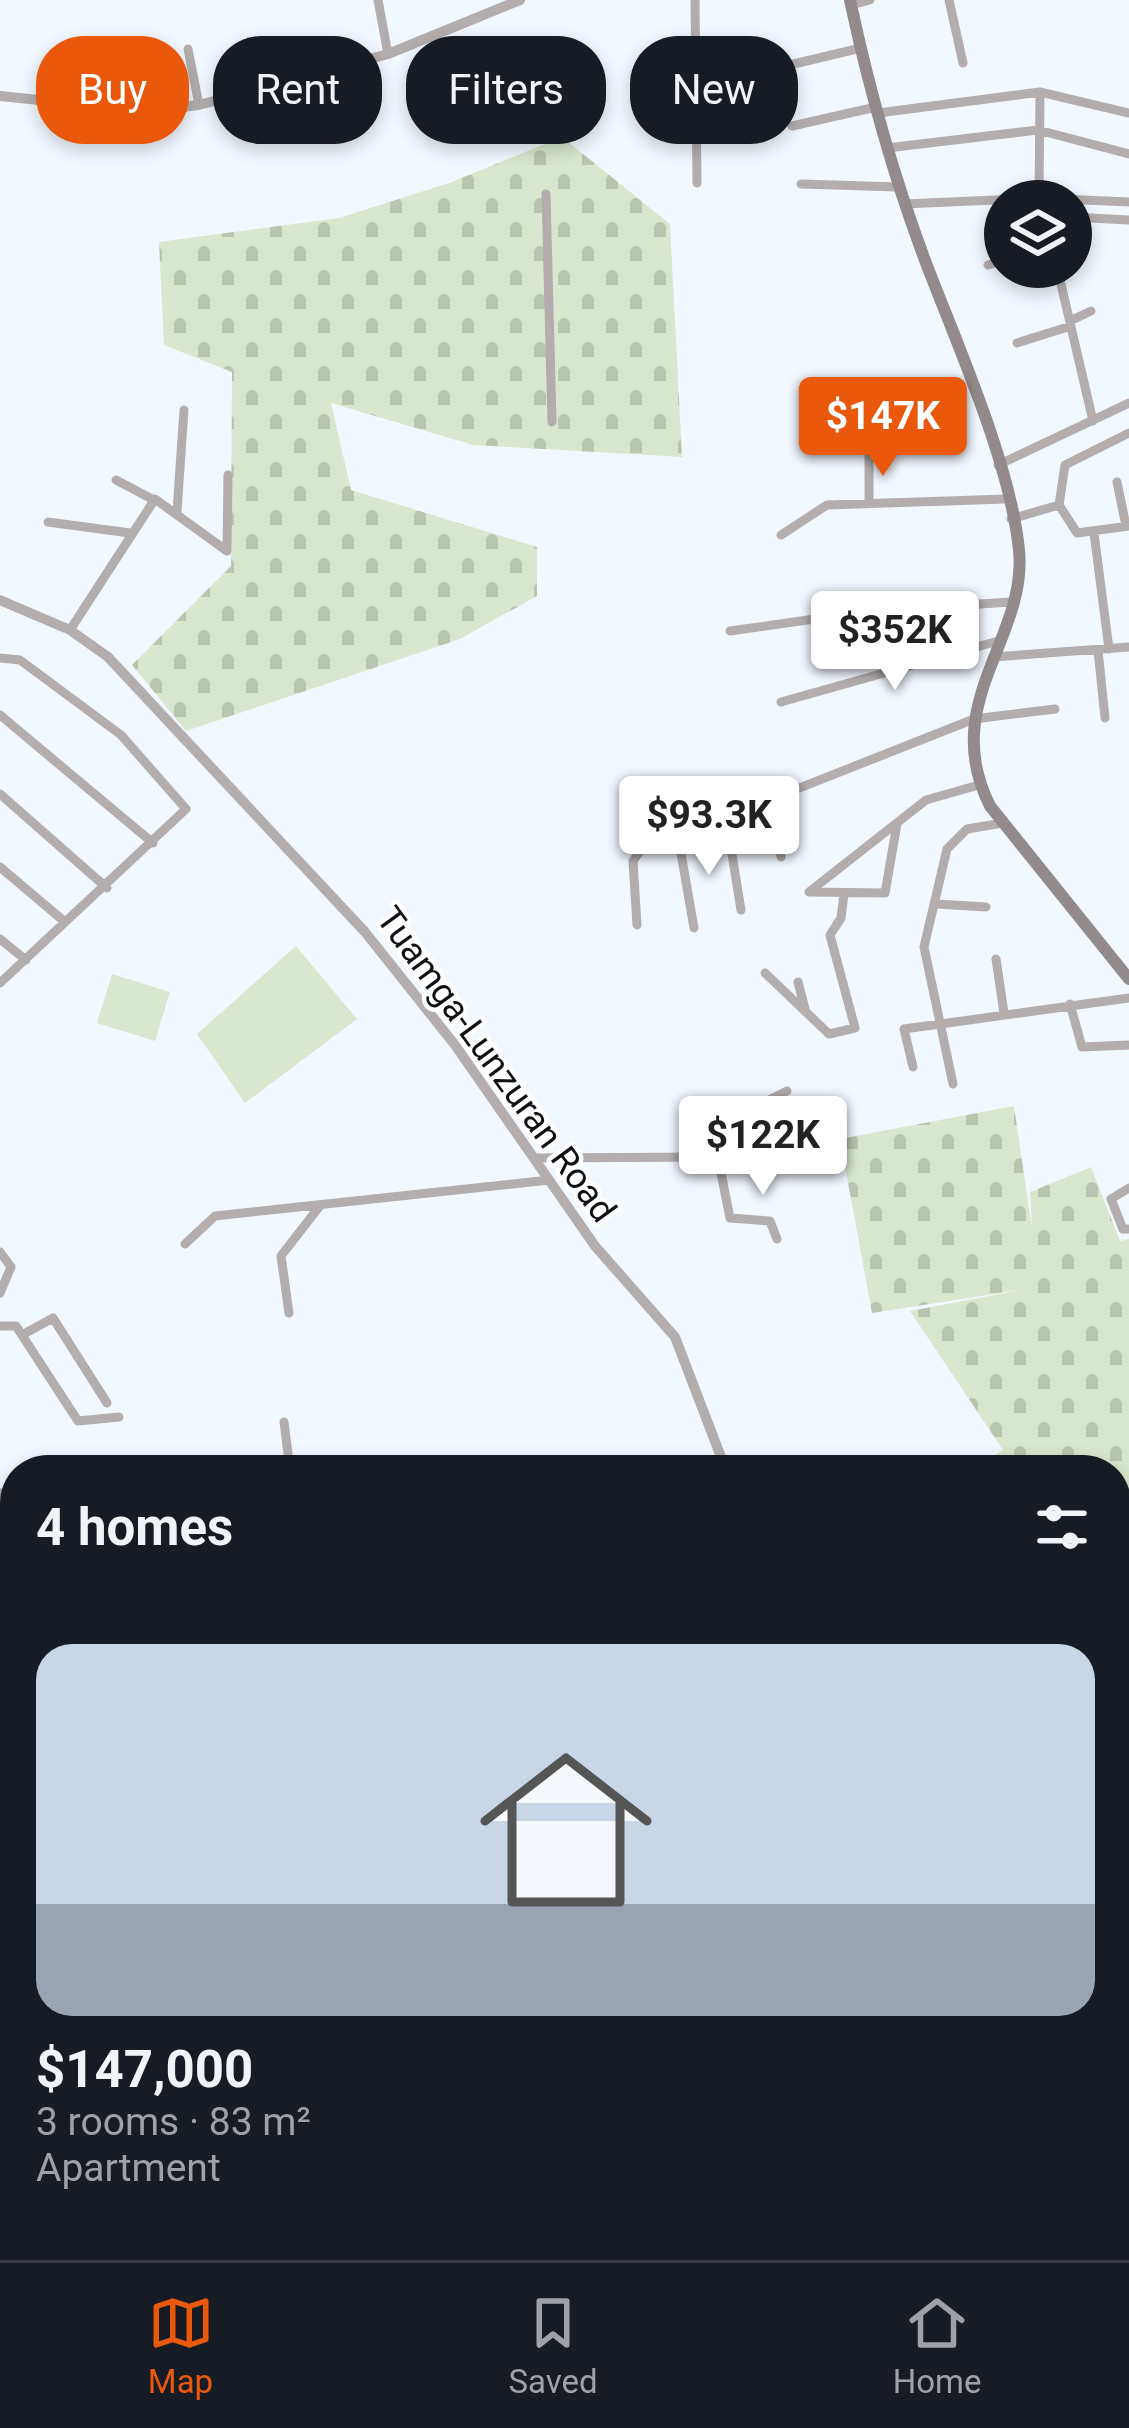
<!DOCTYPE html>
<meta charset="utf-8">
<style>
:root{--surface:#171b24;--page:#20242c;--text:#f1f3f6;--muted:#9ea1a6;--line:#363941;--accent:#ea580c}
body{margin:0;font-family:Roboto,sans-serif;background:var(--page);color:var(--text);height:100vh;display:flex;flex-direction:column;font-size:45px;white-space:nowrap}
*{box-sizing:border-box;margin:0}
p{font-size:39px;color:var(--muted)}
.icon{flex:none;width:66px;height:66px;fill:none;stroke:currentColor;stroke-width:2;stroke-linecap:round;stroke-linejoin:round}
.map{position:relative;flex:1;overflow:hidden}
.drawer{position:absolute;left:0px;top:1455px;width:1131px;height:807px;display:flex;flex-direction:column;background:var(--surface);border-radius:48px 48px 0 0;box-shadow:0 6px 18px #0003}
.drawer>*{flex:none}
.guide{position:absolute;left:36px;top:36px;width:1059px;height:108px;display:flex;gap:24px}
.fabs{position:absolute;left:984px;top:180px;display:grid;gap:24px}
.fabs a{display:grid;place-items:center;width:108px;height:108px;border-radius:50%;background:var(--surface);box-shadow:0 6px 18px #0003;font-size:60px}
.price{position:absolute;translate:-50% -102px;padding:0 27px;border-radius:12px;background:#fff;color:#222;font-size:39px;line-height:78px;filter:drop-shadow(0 3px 6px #0008)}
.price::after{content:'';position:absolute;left:50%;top:72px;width:36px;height:27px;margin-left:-18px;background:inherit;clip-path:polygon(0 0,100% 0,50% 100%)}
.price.active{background:var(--accent);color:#fff}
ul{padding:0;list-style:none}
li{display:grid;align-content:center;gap:24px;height:636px;padding:0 36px}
li span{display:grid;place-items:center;height:372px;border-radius:36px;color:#555}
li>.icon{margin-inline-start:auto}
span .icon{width:216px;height:216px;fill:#fffc;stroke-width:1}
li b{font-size:51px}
h2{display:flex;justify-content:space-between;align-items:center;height:144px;padding:0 36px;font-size:51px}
.chip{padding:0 42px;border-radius:48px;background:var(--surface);box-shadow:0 6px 18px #0003;font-size:42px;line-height:108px}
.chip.active{background:var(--accent);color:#fff}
.dock{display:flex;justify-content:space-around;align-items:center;height:168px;border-top:3px solid var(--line);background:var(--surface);font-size:33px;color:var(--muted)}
.dock a{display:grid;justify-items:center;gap:6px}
.dock .active{color:var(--accent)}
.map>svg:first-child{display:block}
.grass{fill:#d8e7cd}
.cemetery{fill:url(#cemetery-stones)}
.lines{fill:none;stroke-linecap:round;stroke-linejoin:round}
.river{stroke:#889ab5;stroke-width:16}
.minor{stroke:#b3adae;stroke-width:9}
.tertiary{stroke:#b3adae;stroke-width:10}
.secondary{stroke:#928a8b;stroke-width:12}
.labels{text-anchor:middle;stroke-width:9;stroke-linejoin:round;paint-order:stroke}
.street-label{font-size:36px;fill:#0e1013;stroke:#fff}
</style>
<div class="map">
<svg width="1129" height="2260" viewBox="0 0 1129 2260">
<defs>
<pattern id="cemetery-stones" width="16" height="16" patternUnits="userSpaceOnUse" patternTransform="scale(3)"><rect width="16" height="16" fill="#d8e7cd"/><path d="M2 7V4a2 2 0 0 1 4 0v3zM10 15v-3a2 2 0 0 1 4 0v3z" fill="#b8c5af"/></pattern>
</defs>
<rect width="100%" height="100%" fill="#f2f8ff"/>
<path class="grass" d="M 296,946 L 357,1019 L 245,1103 L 197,1034 Z
M 112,974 L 170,992 L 155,1041 L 97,1023 Z"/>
<path class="cemetery" d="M 562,137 L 670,224 L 682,457 L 473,445 L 331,403 L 351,490 L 537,547 L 537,596 L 460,639 L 186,731 L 132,665 L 231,566 L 232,372 L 164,345 L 159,242 L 339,218 L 449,183 Z
M 1014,1106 L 1032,1229 L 1030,1192 L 1091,1167 L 1120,1241 L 1129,1239 L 1129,1791 L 1116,1785 L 1116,1470 L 970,1470 L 1003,1450 L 910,1311 L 1020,1290 L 872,1313 L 840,1139 Z"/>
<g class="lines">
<path class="river" d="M 0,2201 L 15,2201
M 197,2247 L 251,2260
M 558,2247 L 650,2260
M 428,2260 L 476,2247"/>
<path class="minor" d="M 378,0 L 388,54
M 695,0 L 697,183
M 949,0 L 963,63
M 851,5 L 870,0
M 188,49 L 199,105
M 781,67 L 861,48
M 878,113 L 1040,92 L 1129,113
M 792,126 L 876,107
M 887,148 L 1038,130 L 1129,154
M 801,184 L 898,187
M 546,194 L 552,422
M 1039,198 L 1040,92
M 904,204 L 1039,198 L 1129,202
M 1071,217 L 1129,220
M 988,265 L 1005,260
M 1057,267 L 1093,421
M 1070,321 L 1091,311
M 1017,343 L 1071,326
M 869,456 L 869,501
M 998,465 L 1129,403
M 116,480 L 154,500
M 1117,482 L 1126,526
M 1059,505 L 1065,465 L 1129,433
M 177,511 L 184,410
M 1011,519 L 1059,505 L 1077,533 L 1129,526
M 48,522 L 130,533
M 1094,533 L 1109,649
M 781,535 L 827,505 L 1006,499
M 70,630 L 155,499 L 227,551 L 228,475
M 730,631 L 871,611 L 1011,602
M 1098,650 L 1105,718
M 993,657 L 1129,647
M 0,658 L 20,660 L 121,735 L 186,809 L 0,983
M 781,702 L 998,641
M 0,715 L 153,843
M 0,794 L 107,888
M 771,802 L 781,857
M 726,817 L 741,910
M 897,824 L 885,893 L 809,892 L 926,800 L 979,785
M 678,836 L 694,928
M 0,867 L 65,922
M 937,904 L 986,907
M 637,925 L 633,861 L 640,851 L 974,719 L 1055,709
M 0,939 L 26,960
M 996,959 L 1004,1013
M 765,973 L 829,1034 L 855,1028 L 830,935 L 841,918 L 844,894
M 798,982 L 805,1009
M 1070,1004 L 1082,1047 L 1129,1045
M 913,1067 L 904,1029 L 1129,998
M 953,1084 L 924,947 L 947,849 L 967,829 L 1003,823
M 534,1158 L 708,1157 L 767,1166 L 772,1159 L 769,1100 L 787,1091
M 718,1158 L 730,1218 L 770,1221 L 777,1239
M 1129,1188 L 1111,1199 L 1123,1229 L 1129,1229
M 185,1244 L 215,1216 L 549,1180
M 0,1252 L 11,1267 L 0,1293
M 289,1313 L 281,1256 L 319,1207
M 0,1326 L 16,1326 L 78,1421 L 119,1417
M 22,1335 L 53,1318 L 107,1403
M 284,1422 L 290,1470
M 0,1493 L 15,1492
M 0,1688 L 15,1690
M 0,1789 L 15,1787"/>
<path class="tertiary" d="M 0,96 L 145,111 L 199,105 L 388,54 L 520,0
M 0,600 L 70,630 L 108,657 L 365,932 L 455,1045 L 595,1246 L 675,1337 L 726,1470
M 0,1722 L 15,1737
M 1116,1790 L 1129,1796"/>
<path class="secondary" d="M 850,0 C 869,89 894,178 926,263 C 958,347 1010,462 1019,550 C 1028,638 938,703 990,806 L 1129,979
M 1116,2078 L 1129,2072
M 0,2102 L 15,2102
M 927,2247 L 971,2260"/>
</g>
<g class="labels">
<g class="street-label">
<text transform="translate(497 1064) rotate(54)" y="13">Tuamga-Lunzuran Road</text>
</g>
</g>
</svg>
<div class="fabs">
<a><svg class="icon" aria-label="layers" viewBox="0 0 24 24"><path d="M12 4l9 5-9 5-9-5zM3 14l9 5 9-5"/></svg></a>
</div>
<b class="price active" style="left:883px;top:479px">$147K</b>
<b class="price" style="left:895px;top:693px">$352K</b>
<b class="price" style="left:709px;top:878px">$93.3K</b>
<b class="price" style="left:763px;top:1198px">$122K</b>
<div class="guide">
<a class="chip active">Buy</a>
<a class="chip">Rent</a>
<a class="chip">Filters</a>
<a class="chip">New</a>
</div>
<section class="drawer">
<h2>4 homes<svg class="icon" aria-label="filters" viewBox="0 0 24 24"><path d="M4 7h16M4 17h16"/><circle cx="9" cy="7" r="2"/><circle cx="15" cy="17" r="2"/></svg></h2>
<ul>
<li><span style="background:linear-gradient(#c9d6e8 70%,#9aa5b1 0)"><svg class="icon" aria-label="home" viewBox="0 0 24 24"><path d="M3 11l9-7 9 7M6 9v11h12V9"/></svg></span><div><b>$147,000</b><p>3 rooms · 83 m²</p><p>Apartment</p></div></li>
</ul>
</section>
</div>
<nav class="dock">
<a class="active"><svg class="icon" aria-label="map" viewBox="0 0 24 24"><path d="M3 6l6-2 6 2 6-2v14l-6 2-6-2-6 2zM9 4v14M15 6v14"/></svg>Map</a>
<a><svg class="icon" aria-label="saved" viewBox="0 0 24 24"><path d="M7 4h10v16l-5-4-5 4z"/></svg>Saved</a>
<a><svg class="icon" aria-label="home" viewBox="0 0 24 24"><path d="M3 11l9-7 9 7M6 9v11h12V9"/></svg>Home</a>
</nav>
